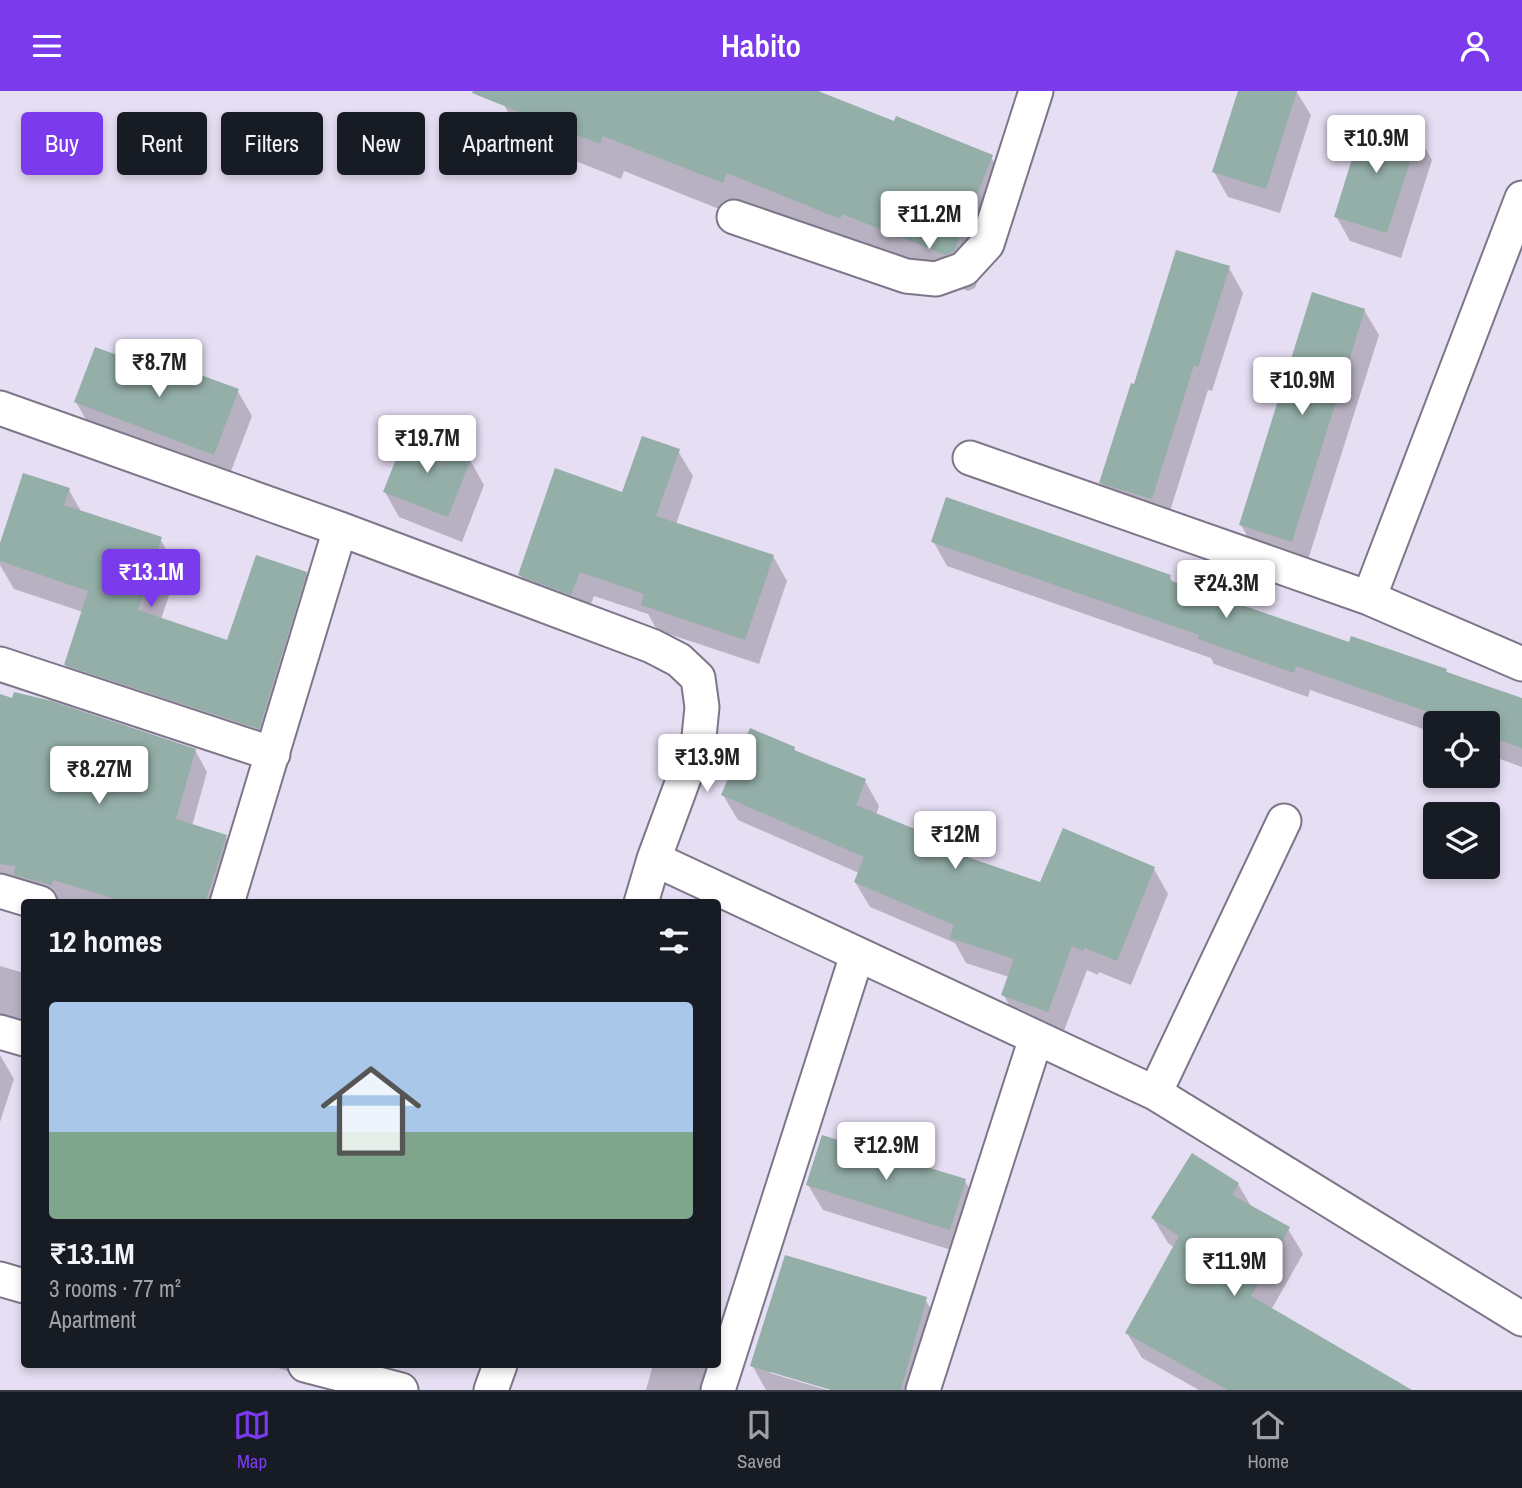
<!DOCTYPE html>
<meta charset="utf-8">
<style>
:root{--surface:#171b24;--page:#20242c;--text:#f1f3f6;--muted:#9ea1a6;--line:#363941;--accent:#7c3aed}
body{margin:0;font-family:"Archivo Narrow",sans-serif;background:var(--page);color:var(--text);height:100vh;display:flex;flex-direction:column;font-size:26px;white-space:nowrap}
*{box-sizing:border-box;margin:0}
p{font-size:23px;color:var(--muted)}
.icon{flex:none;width:38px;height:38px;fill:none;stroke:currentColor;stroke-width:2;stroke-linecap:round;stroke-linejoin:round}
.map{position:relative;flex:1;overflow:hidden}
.side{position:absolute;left:21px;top:808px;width:700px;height:469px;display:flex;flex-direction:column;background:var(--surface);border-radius:7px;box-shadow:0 4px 10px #0003}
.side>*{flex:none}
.banner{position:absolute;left:21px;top:21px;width:700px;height:63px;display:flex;gap:14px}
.controls{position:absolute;left:1423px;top:620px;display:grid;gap:14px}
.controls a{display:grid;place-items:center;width:77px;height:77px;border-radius:7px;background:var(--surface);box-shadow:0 4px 10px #0003;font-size:35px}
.price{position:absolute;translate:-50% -60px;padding:0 16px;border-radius:7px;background:#fff;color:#222;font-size:23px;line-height:46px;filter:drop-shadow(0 2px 4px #0008)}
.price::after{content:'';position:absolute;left:50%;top:42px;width:21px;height:16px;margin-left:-10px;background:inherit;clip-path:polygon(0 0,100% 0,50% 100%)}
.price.selected{background:var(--accent);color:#fff}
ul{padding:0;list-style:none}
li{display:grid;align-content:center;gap:14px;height:371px;padding:0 28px}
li+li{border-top:2px solid var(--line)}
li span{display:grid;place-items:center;height:217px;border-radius:7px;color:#555}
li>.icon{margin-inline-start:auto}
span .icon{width:126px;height:126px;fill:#fffc;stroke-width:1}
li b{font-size:30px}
h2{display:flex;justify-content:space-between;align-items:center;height:84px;padding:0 28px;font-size:30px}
.tag{padding:0 24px;border-radius:7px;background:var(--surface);box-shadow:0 4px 10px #0003;font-size:24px;line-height:63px}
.tag.selected{background:var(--accent);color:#fff}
header{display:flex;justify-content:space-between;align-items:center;height:91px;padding:0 28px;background:var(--accent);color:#fff;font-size:32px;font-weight:600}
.menu{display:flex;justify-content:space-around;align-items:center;height:98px;border-top:2px solid var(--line);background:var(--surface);font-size:19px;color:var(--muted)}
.menu a{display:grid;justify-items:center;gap:4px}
.menu .selected{color:var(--accent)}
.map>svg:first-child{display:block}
.shadow{fill:#0003}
.building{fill:#94aea8}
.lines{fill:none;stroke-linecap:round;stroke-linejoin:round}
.minor-casing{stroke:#7d7689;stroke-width:37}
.minor{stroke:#fff;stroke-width:33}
</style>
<header><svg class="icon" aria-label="menu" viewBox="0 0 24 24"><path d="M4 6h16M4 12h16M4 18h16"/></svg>Habito<svg class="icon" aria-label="person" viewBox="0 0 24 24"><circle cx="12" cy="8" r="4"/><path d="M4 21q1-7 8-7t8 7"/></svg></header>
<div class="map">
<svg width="1522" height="1299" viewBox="0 0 1522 1299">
<rect width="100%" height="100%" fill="#e6def3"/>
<path class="shadow" d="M 510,0 L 814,0 L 895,32 L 991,66 L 1013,102 L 975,197 L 968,200 L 863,159 L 744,128 L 624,80 L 621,88 L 525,50 L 504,14 Z
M 1240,0 L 1296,0 L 1311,24 L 1280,122 L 1228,106 L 1214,81 Z
M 1418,44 L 1432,69 L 1401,167 L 1350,150 L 1336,125 Z
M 1229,177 L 1243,202 L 1212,300 L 1208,299 L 1166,433 L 1115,417 L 1101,392 Z
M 1364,219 L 1379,244 L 1306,475 L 1255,459 L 1241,434 Z
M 163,282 L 237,299 L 252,325 L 228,388 L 90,336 L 76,311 Z
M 678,360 L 693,385 L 676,433 L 773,465 L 787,490 L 759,573 L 657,539 L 648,523 L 594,505 L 585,528 L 535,509 L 520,484 Z
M 470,369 L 484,394 L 462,451 L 399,426 L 385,401 Z
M 69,399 L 82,422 L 160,448 L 178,478 L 161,528 L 228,551 L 306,482 L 323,512 L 276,667 L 83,603 L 66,574 L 83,521 L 14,498 L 0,474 L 0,457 Z
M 933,450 L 1170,486 L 1174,493 L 1350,553 L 1353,547 L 1522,608 L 1522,676 L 1489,664 L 1488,632 L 1435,632 L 1435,642 L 1310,599 L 1308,606 L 1214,573 L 1211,567 L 947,475 Z
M 0,604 L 195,659 L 207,681 L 192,735 L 226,746 L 238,768 L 224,812 L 51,812 L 0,798 Z
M 794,657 L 796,662 L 865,690 L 879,715 L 876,724 L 926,744 L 933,756 L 1041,793 L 1154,778 L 1168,803 L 1131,894 L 1099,881 L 1098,884 L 1087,879 L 1062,945 L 1017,928 L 1003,903 L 1009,886 L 966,872 L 955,852 L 870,816 L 855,791 L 859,782 L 738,729 L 723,704 Z
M 0,875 L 24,882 L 24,949 L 0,953 Z
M 0,964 L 14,988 L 0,1031 Z
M 965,1090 L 979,1115 L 964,1163 L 823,1119 L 808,1094 Z
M 1238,1093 L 1252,1117 L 1288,1138 L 1303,1163 L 1271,1219 L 1386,1299 L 1199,1299 L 1142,1267 L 1127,1242 L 1175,1157 L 1168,1152 L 1153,1127 Z
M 925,1208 L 940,1233 L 921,1299 L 840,1299 L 770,1279 L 770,1282 L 827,1299 L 766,1299 L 752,1274 Z
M 269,1274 L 293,1274 L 290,1281 Z
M 653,1274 L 718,1274 L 719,1299 L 646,1299 Z"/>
<path class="building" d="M 473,0 L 818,0 L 894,30 L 896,25 L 993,64 L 954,160 L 946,164 L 842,123 L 840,128 L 727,82 L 723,92 L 603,45 L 600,53 L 472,2 Z
M 1238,0 L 1297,0 L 1266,98 L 1212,81 Z
M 1365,26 L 1419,43 L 1387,142 L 1334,126 Z
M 1176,159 L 1230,175 L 1198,276 L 1194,274 L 1152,408 L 1099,392 L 1131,292 L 1134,293 Z
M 1312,201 L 1365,218 L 1292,451 L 1239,434 Z
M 95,256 L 162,280 L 165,271 L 239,298 L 214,364 L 74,311 Z
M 406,343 L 471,368 L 448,426 L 383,401 Z
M 642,345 L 680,358 L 656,425 L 774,464 L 745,549 L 641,514 L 644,503 L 580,481 L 571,504 L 518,484 L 555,377 L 622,401 Z
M 23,382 L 70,397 L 64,414 L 162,446 L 138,519 L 227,549 L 256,464 L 307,481 L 259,638 L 64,574 L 88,500 L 0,470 L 0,452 Z
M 946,406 L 1171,484 L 1169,489 L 1349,551 L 1351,545 L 1447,578 L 1446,581 L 1522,607 L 1522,657 L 1488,645 L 1488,632 L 1460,632 L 1296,575 L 1294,582 L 1198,548 L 1199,544 L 931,451 Z
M 14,601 L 52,610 L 196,658 L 176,728 L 227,744 L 205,812 L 129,812 L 53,789 L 52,794 L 14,784 L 15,775 L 0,773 L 0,603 L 12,607 Z
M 750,637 L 795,656 L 794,659 L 866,688 L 856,714 L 927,743 L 924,751 L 1040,791 L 1063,737 L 1155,776 L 1117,870 L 1085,857 L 1083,860 L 1072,855 L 1048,921 L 1001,904 L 1014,868 L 950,847 L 954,834 L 854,791 L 864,766 L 721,704 Z
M 822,1044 L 966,1088 L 950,1139 L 806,1094 Z
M 1192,1062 L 1239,1092 L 1232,1104 L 1290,1136 L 1251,1205 L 1412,1299 L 1228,1299 L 1125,1242 L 1179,1145 L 1151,1127 Z
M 785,1164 L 927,1206 L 901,1299 L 831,1299 L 750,1275 Z"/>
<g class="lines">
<g class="minor-casing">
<path id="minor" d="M 734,126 L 906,185 L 936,188 L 964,178 L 987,153 L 1036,0
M 0,317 L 340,438 L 652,555 L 679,569 L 698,587 L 702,616 L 699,646 L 654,768 L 641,812
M 970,367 L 1369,507 L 1522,573
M 1369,507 L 1522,107
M 0,573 L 273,663
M 654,768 L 1155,1002 L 1522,1228
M 0,800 L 40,812
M 227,812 L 340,438
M 0,941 L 24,948
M 1155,1002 L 1284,730
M 0,1188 L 24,1195
M 305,1274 L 401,1299
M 491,1299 L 500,1274
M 718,1299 L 857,864
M 923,1299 L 1036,947"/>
</g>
<use href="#minor" class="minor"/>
</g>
</svg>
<div class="controls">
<a><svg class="icon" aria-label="locate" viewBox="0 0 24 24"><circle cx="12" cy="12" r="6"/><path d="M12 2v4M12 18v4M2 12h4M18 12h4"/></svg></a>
<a><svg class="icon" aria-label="layers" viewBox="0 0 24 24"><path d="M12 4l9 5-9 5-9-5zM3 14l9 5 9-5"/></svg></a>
</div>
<b class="price" style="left:1376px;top:84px">₹10.9M</b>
<b class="price" style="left:929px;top:160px">₹11.2M</b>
<b class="price" style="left:159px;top:308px">₹8.7M</b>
<b class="price" style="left:1302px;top:326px">₹10.9M</b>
<b class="price" style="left:427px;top:384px">₹19.7M</b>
<b class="price selected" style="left:151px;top:518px">₹13.1M</b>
<b class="price" style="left:1226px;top:529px">₹24.3M</b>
<b class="price" style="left:707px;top:703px">₹13.9M</b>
<b class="price" style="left:99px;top:715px">₹8.27M</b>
<b class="price" style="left:955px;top:780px">₹12M</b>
<b class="price" style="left:886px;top:1091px">₹12.9M</b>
<b class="price" style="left:1234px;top:1207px">₹11.9M</b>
<div class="banner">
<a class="tag selected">Buy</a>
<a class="tag">Rent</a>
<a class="tag">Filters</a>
<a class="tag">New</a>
<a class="tag">Apartment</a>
</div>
<section class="side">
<h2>12 homes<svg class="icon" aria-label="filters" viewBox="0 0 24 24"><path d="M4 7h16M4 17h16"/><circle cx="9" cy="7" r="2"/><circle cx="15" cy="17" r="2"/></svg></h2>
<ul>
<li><span style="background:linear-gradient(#a9c7e8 60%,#7fa58c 0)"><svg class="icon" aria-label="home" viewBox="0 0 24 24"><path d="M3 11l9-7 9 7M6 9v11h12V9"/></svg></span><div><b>₹13.1M</b><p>3 rooms · 77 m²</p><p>Apartment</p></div></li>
</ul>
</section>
</div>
<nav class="menu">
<a class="selected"><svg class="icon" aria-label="map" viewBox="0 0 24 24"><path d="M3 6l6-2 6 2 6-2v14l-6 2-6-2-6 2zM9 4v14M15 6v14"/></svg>Map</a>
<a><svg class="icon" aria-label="saved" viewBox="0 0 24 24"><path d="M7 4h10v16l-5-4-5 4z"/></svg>Saved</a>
<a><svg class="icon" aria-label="home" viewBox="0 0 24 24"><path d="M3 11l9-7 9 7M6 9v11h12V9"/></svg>Home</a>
</nav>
